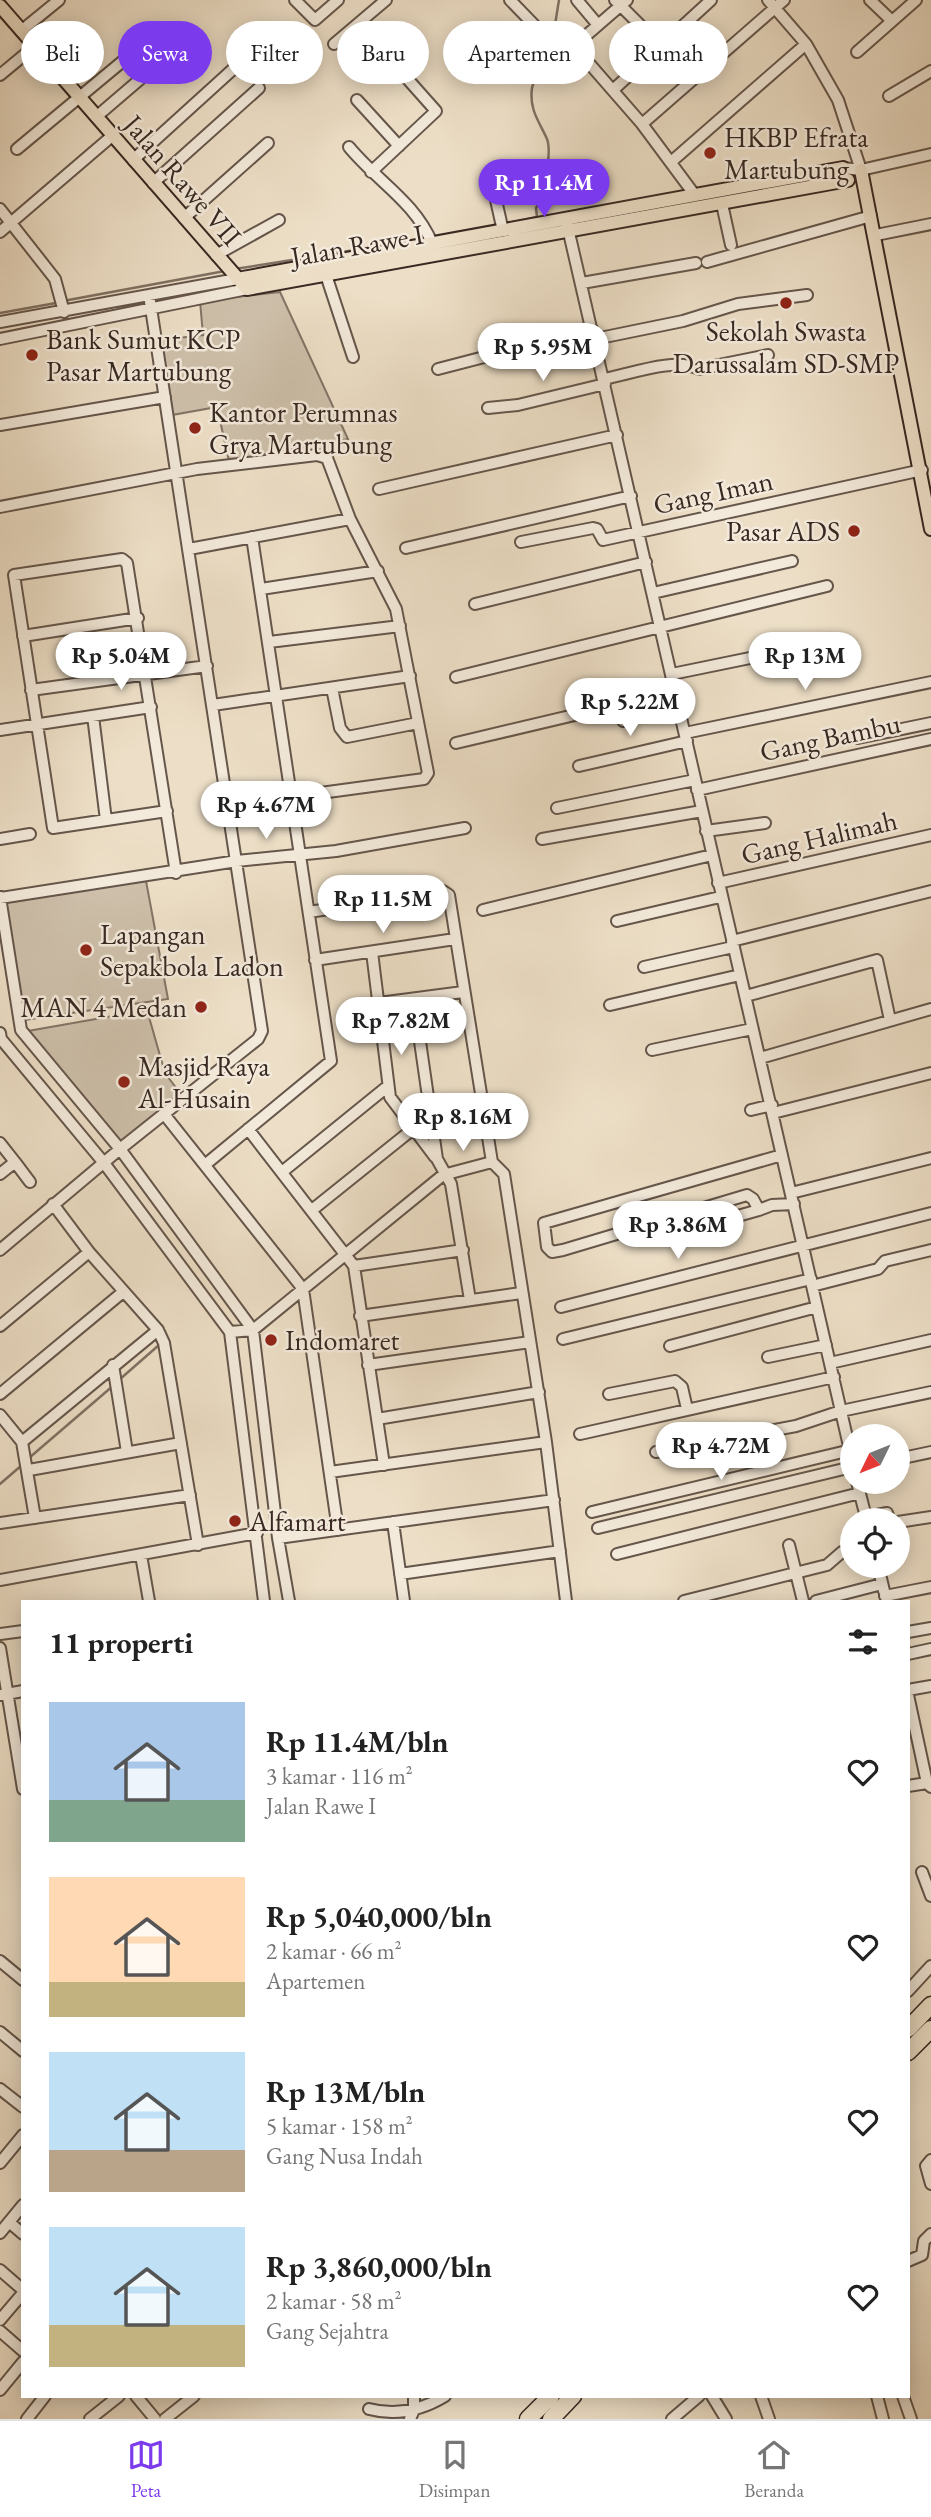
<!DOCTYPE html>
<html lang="id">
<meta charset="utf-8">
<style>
:root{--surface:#fff;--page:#f2f2f2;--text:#222;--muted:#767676;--line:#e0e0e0;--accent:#7c3aed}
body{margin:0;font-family:"EB Garamond",serif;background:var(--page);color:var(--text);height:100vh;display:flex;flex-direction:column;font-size:26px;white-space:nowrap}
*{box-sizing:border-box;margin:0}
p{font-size:23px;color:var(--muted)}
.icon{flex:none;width:38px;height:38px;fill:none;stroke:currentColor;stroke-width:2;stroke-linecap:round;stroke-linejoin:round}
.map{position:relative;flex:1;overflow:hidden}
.panel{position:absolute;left:21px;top:1600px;width:889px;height:798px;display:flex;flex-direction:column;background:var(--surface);border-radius:0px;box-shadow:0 4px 18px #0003}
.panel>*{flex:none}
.top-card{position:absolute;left:21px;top:21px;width:889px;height:63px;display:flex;gap:14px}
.needle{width:46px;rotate:227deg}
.fabs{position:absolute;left:840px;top:1424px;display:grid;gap:14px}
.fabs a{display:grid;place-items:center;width:70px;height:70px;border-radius:50%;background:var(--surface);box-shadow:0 4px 18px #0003;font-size:35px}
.price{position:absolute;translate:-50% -60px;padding:0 16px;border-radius:24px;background:#fff;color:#222;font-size:23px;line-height:46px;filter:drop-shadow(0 2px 4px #0008)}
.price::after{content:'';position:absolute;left:50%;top:42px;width:21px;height:16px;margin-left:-10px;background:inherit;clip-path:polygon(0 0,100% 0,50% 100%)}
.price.on{background:var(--accent);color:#fff}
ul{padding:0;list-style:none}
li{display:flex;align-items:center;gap:21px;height:175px;padding:0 28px}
li span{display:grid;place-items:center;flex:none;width:196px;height:140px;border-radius:0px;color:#555}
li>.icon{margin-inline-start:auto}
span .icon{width:84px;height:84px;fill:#fffc;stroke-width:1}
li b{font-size:30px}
h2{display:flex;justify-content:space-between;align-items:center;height:84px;padding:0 28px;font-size:30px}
.tag{padding:0 24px;border-radius:32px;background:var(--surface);box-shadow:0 4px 18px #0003;font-size:24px;line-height:63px}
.tag.on{background:var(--accent);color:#fff}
.tabs{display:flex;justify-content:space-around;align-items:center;height:98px;border-top:2px solid var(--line);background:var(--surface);font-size:19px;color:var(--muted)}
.tabs a{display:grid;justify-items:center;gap:4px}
.tabs .on{color:var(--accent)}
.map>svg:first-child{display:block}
.green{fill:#cec0ab;stroke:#837466;stroke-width:2}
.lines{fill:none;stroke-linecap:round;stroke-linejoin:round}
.stream{stroke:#7f7163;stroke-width:2.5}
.minor-casing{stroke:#65564b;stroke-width:14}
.major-casing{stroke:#382822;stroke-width:16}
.highway-casing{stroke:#382822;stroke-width:19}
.minor{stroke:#f3eadb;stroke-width:10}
.major{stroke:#eddfc7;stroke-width:12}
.highway{stroke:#eddfc7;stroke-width:16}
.poi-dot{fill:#8f2418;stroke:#f3eadb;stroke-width:2.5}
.labels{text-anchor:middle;stroke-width:5;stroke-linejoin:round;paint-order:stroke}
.poi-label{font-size:28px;fill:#382822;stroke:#f3eadb;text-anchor:start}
.street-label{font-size:28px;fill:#382822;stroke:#f3eadb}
</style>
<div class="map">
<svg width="931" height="2419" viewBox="0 0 931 2419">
<rect width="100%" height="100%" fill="#eddfc7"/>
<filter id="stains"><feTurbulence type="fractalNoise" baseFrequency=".00286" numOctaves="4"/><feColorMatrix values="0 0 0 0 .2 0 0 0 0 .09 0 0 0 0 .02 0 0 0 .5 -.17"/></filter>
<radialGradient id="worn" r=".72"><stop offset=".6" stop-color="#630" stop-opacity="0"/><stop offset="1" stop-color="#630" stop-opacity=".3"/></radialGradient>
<path class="green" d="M 280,292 L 348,439 L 229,461 L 217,407 L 172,415 L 161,340 L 203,335 L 200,301 Z
M 146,881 L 168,999 L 24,1020 L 5,901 Z
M 147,1010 L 165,1073 L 183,1097 L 119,1145 L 28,1031 Z"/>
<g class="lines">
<path class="stream" d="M 554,31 L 559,0
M 504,224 L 537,217 L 536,208 C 544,197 552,152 547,139 C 539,121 529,110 532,88 C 536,71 549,55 553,38
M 235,269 L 418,240
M 63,301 L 225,271
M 0,313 L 56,303
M 119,1380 L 159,1345
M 29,1458 L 114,1385
M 0,1484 L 22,1465"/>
<g class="minor-casing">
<path id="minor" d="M 295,0 L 315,20 L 338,0
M 510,0 L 541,32 L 555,34 L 574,46 L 642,124 L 694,194
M 577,0 L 598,25
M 615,0 L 643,28
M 768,0 L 806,44 L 838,100 L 861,170
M 870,0 L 892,21
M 21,31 L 59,0
M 334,44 L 386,0
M 574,46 L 627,0
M 857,52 L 916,0
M 549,66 L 561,39
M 0,75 L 35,46
M 613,90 L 711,0
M 889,96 L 931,71
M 357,100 L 399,146
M 96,117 L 166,57
M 642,124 L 784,0
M 349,147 C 378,182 414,201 432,243
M 17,149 L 147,41
M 133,160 L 242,61
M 671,162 L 806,44
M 843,168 L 861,170 L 931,154
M 371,172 L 436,111 L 396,66
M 491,178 L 503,231
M 153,183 L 259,88
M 722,204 L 731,245
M 0,209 L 55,279 L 64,312
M 184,218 L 268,143
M 567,224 L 852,1459
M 0,232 L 112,136
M 876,235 L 931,224
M 216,255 L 279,220
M 707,262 L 871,216
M 326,275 L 353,357
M 582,283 L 696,263
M 0,322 L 237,279
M 0,339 L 247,289
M 595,339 L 683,321 L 738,304 L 807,295
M 438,369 L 592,329
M 604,379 C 631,374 674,357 699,369 L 768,355
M 488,408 L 518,405 L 605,384
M 0,425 L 165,397
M 379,489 L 617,435
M 0,507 L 197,469 L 317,455 L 327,458 L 350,519 L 396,609 L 428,773 L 424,779 L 291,797
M 521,542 L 593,528 L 597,529 L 603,540 L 922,470
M 406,548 L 631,496
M 189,549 L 350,519
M 261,589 L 378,571
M 653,593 L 792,561
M 475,604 L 646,562
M 23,636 L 138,618
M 269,642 L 400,626
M 672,674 L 799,648
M 456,677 L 827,586
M 332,688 L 340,728 L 347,737 L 418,723
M 31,690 L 207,666
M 213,705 L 410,676
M 93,716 L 106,820
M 623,721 L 680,706
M 0,730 L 151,707
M 685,733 L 931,682
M 858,738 L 931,723
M 456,743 L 676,691
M 579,766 L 687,741
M 697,790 L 931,739
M 557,808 L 695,780
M 167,811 L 53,828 L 14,575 L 122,559 L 127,563 L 176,873
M 706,831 L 765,823
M 0,839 L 30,834
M 542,839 L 702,811
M 718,883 L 931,835
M 0,897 L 21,1030 L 120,1149 L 253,1330 L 278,1538 L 289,1601
M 0,898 L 237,861 L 336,851 L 465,828
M 483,910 L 712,855
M 309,912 L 443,891 L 449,895 L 492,1162 L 504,1174 L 546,1442 L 566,1601
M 617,921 L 720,897
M 732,941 L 931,891
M 372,952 L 390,1097 L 435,1157
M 315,960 L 455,939
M 644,967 L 733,947
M 746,996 L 877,960 L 890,1020
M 414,1000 L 437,1159 L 451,1184 L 470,1300
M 379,1003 L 463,992
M 610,1005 L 740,975
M 0,1033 L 1,1039 L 104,1163 L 230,1332 L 264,1601
M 652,1050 L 752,1029
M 760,1058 L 931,1009
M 751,1110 L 772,1105
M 773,1113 L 931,1073
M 164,1114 L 303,1289 L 338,1530
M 248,1129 L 354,1266 L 384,1465
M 0,1143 L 15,1162 L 0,1174
M 782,1155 L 544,1223 L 547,1247 L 552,1252 L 563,1250 L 747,1195 L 753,1199 L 759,1210 L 772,1205 L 794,1204
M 15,1162 L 30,1182
M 206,1164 L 331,1061 L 252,537
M 282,1172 L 388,1086
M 791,1193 L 931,1158
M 53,1204 L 89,1252 L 158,1330 L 164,1343 L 198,1545
M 312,1210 L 413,1129
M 692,1210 L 695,1222 L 702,1226 L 759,1210
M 0,1250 L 120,1149 L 258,1039 L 262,1031 L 149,295
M 354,1266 L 463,1250
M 812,1286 L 878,1269 L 885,1261 L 931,1250
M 561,1307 L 931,1213
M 360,1316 L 521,1293
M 0,1326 L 89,1252
M 230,1332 L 253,1330 L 443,1175 L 492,1162
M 563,1339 L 811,1279
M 670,1346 L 817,1307
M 768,1357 L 826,1345
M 830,1363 L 931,1340
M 113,1365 L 127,1452
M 368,1365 L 530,1342
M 0,1394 L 123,1292
M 609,1394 L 675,1381 L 682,1387 L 687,1409
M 0,1415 L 22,1442 L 35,1518
M 377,1419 L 539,1392
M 580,1434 L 834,1377
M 22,1442 L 158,1330
M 656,1452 L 796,1426 L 841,1411 L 931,1392
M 898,1459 L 931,1452
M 29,1470 L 181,1443
M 330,1472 L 546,1442
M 857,1482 L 867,1521
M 592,1512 L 851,1450
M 866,1517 L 887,1513 L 890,1521
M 393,1522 L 404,1601
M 898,1522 L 931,1517
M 0,1523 L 190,1495
M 598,1528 L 852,1467
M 278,1538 L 554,1500
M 789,1545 L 803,1601
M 617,1554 L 860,1493
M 141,1555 L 149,1601
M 878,1566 L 884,1591
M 400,1574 L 560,1551
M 0,1580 L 257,1533
M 885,1596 L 931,1587
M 684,1601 L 827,1565 L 842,1552 L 852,1549
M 816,1601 L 882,1584
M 908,1632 L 931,1628
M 0,1634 L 23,1631
M 0,1648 L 23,1789
M 908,1654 L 931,1649
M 908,1690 L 931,1686
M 0,1695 L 23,1691
M 908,1695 L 927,1783 L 931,1787
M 908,1786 L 927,1783
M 922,1872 L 931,1896
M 0,1961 L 23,1980
M 908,1991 L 931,1966
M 0,2032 L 23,2051
M 0,2089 L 23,2107
M 931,2160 L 926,2166 L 931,2184
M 0,2163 L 23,2135
M 9,2222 L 23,2234
M 0,2233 L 23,2205
M 908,2261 L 922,2255 L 924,2241 L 931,2234
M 0,2270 L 23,2290
M 0,2320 L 23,2293
M 0,2331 L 23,2351
M 0,2390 L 23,2362
M 136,2396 L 155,2419
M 712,2396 L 726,2419
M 761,2396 L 769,2419
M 877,2396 L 883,2419
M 903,2396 L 911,2419
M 369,2409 C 396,2416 422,2410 445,2396
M 27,2419 L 45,2396
M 90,2419 L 119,2396
M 165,2419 L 194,2396
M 410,2419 L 414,2410 L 414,2396
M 672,2419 L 699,2396"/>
</g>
<g class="major-casing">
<path id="major" d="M 0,6 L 247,289 L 848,180
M 861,170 L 931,529
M 237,279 L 843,168"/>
</g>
<g class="highway-casing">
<path id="highway" d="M 908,2029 L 931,2005
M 908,2052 L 931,2029
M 528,2419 L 551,2396
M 551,2419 L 573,2396"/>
</g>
<use href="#minor" class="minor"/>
<use href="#major" class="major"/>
<use href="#highway" class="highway"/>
</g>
<g class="poi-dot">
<circle cx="710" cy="153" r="7"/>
<circle cx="786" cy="303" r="7"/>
<circle cx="32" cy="355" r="7"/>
<circle cx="195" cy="428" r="7"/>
<circle cx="854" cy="531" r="7"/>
<circle cx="86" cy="950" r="7"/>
<circle cx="201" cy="1007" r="7"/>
<circle cx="124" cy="1082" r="7"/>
<circle cx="271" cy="1340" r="7"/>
<circle cx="235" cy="1521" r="7"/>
</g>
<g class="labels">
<g class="poi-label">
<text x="724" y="147">HKBP Efrata<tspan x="724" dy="32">Martubung</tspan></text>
<text x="786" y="341" text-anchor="middle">Sekolah Swasta<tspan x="786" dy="32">Darussalam SD-SMP</tspan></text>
<text x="46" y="349">Bank Sumut KCP<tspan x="46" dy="32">Pasar Martubung</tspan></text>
<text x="209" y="422">Kantor Perumnas<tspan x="209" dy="32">Grya Martubung</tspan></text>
<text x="840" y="541" text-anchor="end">Pasar ADS</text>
<text x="100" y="944">Lapangan<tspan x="100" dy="32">Sepakbola Ladon</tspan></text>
<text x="187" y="1017" text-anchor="end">MAN 4 Medan</text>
<text x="138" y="1076">Masjid Raya<tspan x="138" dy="32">Al-Husain</tspan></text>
<text x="285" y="1350">Indomaret</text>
<text x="249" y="1531">Alfamart</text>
</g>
<g class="street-label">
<text transform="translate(183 180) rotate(49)" y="10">Jalan Rawe VII</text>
<text transform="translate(357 245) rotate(-10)" y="10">Jalan Rawe I</text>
<text transform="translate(713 492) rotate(-12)" y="10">Gang Iman</text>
<text transform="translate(830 737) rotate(-12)" y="10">Gang Bambu</text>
<text transform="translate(819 837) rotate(-13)" y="10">Gang Halimah</text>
</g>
</g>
<rect width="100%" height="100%" filter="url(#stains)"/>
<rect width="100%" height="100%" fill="url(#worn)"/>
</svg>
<div class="fabs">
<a><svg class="needle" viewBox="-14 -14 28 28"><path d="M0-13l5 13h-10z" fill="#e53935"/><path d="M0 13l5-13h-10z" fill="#767676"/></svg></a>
<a><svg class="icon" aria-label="locate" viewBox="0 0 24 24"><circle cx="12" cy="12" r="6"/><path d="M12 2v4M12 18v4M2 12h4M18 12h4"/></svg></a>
</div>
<b class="price on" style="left:544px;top:219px">Rp 11.4M</b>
<b class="price" style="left:543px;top:383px">Rp 5.95M</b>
<b class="price" style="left:121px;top:692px">Rp 5.04M</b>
<b class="price" style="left:805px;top:692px">Rp 13M</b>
<b class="price" style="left:630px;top:738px">Rp 5.22M</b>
<b class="price" style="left:266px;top:841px">Rp 4.67M</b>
<b class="price" style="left:383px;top:935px">Rp 11.5M</b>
<b class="price" style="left:401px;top:1057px">Rp 7.82M</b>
<b class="price" style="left:463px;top:1153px">Rp 8.16M</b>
<b class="price" style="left:678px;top:1261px">Rp 3.86M</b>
<b class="price" style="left:721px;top:1482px">Rp 4.72M</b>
<div class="top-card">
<a class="tag">Beli</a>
<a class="tag on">Sewa</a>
<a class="tag">Filter</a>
<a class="tag">Baru</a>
<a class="tag">Apartemen</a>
<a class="tag">Rumah</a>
</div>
<section class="panel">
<h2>11 properti<svg class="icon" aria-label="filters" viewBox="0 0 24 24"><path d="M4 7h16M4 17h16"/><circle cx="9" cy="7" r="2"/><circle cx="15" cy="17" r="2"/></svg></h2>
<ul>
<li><span style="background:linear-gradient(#a9c7e8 70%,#7fa58c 0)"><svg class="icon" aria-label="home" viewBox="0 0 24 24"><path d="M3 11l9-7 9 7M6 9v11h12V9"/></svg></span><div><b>Rp 11.4M/bln</b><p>3 kamar · 116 m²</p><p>Jalan Rawe I</p></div><svg class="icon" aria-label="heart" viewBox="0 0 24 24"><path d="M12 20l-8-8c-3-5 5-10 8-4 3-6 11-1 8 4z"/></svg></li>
<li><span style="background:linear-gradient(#ffd9b3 75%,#c2b280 0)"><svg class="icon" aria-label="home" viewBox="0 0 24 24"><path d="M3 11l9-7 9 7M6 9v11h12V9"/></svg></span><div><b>Rp 5,040,000/bln</b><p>2 kamar · 66 m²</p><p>Apartemen</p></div><svg class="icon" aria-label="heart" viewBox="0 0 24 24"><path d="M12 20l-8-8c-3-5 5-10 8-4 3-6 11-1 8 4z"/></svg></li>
<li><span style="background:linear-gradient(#bfe0f5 70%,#b9a48a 0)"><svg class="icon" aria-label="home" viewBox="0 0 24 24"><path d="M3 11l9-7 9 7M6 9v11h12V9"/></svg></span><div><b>Rp 13M/bln</b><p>5 kamar · 158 m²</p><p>Gang Nusa Indah</p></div><svg class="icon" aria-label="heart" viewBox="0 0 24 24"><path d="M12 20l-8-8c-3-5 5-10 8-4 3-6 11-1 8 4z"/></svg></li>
<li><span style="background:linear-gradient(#bfe0f5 70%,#c2b280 0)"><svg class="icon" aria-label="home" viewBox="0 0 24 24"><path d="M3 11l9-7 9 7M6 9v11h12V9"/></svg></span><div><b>Rp 3,860,000/bln</b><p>2 kamar · 58 m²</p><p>Gang Sejahtra</p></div><svg class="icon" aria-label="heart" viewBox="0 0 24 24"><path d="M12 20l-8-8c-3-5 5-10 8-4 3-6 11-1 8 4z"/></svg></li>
</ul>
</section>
</div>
<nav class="tabs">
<a class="on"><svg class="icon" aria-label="map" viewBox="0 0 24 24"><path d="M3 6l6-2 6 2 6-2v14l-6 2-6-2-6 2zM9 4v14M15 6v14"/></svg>Peta</a>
<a><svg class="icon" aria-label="saved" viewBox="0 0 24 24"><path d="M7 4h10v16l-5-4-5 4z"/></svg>Disimpan</a>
<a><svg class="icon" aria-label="home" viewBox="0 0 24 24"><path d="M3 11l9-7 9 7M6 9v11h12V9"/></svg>Beranda</a>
</nav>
